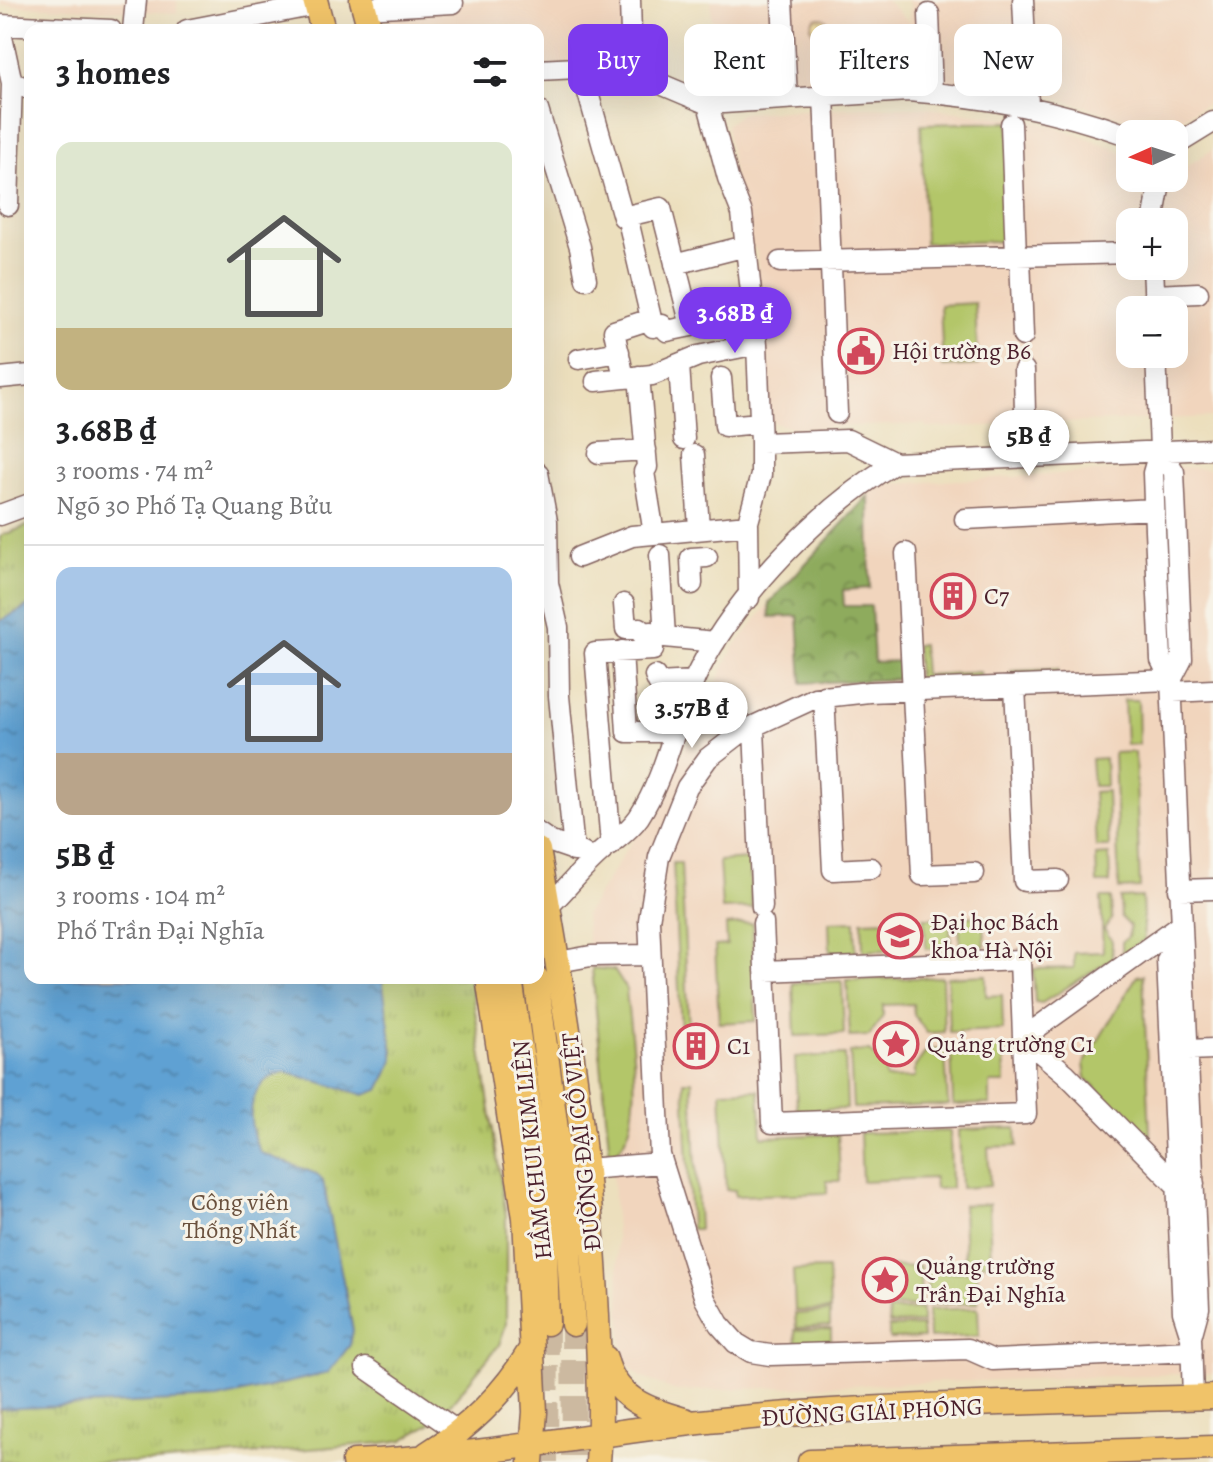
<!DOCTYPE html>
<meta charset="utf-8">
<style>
:root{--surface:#fff;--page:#f6f6f6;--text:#202124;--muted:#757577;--line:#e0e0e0;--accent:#7c3aed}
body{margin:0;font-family:Alegreya,serif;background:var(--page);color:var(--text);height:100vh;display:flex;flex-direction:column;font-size:30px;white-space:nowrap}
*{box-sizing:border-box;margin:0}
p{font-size:26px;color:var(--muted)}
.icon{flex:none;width:44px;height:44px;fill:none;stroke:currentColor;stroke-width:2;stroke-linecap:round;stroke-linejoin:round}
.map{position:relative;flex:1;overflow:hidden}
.panel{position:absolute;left:24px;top:24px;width:520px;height:960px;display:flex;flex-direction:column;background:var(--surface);border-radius:16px;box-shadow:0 8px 32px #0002}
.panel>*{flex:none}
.guide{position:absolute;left:568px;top:24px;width:524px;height:72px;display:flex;gap:16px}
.needle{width:52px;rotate:267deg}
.buttons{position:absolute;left:1116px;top:120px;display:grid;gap:16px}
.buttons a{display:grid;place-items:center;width:72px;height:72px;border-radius:16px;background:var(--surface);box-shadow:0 8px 32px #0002;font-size:40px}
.price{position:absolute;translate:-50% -68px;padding:0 18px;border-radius:28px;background:#fff;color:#222;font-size:26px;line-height:52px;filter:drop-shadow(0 2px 4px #0008)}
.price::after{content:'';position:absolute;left:50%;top:48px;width:24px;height:18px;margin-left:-12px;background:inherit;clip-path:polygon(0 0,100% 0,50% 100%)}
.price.active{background:var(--accent);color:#fff}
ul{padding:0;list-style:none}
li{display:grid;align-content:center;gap:16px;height:424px;padding:0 32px}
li+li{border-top:2px solid var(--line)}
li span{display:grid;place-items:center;height:248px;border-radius:16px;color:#555}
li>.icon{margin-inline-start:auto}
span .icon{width:144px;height:144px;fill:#fffc;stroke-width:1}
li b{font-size:34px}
h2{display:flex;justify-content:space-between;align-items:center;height:96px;padding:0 32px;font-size:34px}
.tag{padding:0 28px;border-radius:16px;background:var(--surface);box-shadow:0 8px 32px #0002;font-size:28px;line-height:72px}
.tag.active{background:var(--accent);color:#fff}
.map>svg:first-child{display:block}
.built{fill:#f1d5bd;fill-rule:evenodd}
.grass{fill:#b3c669;stroke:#7e724a;stroke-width:2}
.forest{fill:url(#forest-crowns);stroke:#6c6544;stroke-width:2}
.sand{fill:url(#sand-dots);stroke:#9c7c64;stroke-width:2}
.park{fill:url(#park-tufts);stroke:#7e724a;stroke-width:2}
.water{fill:url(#water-ripples);stroke:#54607f;stroke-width:2}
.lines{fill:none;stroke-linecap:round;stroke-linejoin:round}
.major-tunnel{stroke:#ccb9a0;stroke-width:24;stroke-dasharray:24 12;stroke-linecap:butt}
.minor-casing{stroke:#83625e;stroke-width:23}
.major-casing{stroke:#83625e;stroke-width:27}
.minor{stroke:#fff;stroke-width:20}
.major{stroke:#f0c369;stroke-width:24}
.labels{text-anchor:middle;stroke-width:6;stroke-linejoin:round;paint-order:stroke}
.poi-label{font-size:24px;fill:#4a1f2b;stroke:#f7f3e8;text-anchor:start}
.street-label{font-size:24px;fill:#4a1f2b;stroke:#f7f3e8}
.park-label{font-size:24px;fill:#6a513e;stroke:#f7f3e8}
</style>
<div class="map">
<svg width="1213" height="1462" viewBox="0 0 1213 1462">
<defs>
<pattern id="forest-crowns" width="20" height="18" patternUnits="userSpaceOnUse" patternTransform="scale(2)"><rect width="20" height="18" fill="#8eab5d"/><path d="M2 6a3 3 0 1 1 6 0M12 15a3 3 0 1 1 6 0" fill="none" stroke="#768b4d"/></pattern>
<pattern id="sand-dots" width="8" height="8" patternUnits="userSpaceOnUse" patternTransform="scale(2)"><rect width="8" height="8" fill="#eeda9e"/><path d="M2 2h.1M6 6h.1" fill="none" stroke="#cebb88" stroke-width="1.8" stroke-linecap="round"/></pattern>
<pattern id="park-tufts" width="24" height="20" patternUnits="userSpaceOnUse" patternTransform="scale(2)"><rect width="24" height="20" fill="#b3c669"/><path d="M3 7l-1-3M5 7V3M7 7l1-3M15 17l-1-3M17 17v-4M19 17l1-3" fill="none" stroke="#9baa5b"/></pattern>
<pattern id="water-ripples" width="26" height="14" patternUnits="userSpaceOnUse" patternTransform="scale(2)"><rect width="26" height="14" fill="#5fa1d3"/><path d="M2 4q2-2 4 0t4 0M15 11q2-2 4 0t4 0" fill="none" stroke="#5083ab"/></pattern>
</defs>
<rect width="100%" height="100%" fill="#f7f3e8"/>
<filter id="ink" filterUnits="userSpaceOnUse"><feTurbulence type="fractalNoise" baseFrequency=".0125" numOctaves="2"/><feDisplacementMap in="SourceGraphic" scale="16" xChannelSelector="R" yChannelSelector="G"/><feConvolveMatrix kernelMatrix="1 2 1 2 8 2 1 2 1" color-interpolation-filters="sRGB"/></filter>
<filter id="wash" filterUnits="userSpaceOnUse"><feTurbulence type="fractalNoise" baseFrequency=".006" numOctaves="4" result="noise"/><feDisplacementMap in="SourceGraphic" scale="32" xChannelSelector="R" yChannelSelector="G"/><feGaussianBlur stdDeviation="1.8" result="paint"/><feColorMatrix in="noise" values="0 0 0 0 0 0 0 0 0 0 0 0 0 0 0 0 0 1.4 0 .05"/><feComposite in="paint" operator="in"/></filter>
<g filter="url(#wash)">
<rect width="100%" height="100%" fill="#ecdfbd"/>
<path class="built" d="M 0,0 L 177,0 L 177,13 L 0,5 Z
M 384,0 L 630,0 L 632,71 L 538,70 L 538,30 L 391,30 Z
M 711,0 L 886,0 L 910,23 L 910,3 L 906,0 L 1213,0 L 1213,100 L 1163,130 L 1028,89 L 913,81 L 715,86 Z
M 865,107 L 919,107 L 1032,121 L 1066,130 L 1130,155 L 1130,178 L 1174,178 L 1174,169 L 1186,167 L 1213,149 L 1213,417 L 926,428 L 925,424 L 794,428 L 771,422 L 763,412 L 757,252 L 752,245 L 734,176 L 726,125 L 742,113 ZM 1130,222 L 1174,222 L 1174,266 L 1130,266 ZM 1130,310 L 1174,310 L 1174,354 L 1130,354 Z
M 1180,467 L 1213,469 L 1213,1373 L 676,1391 L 641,1377 L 627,1364 L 623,1352 L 613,1181 L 585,915 L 660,797 L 734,647 L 787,582 L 878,485 Z"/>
<path class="grass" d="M 1009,122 L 1013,241 L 925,243 L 921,124 Z
M 975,303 L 978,365 L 943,367 L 940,305 Z
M 922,644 L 924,675 L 980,672 L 981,678 L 918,681 L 916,645 Z
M 1058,669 L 1058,675 L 1011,677 L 1011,671 Z
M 1124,700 L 1138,700 L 1139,744 L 1126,745 Z
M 1135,752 L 1140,888 L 1119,889 L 1114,753 Z
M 1105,758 L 1106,786 L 1093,786 L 1091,759 Z
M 1107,791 L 1109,847 L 1096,847 L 1093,792 Z
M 1109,855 L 1110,883 L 1097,883 L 1096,856 Z
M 749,859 L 752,908 L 722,909 L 719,861 Z
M 673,863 L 681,863 L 689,1031 L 681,1032 Z
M 1142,897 L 1144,940 L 1122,954 L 1122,942 L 1128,937 L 1130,926 L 1121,917 L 1120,898 Z
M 1101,898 L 1111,898 L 1112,919 L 1104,929 L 1112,941 L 1112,959 L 1042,1003 L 1035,1002 L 1033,969 L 1074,968 L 1074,953 L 1103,952 Z
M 984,916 L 985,946 L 960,947 L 959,917 Z
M 950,918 L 951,948 L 926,949 L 924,918 Z
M 888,920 L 889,950 L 863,951 L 862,921 Z
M 855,921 L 856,952 L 830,953 L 829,922 Z
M 752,923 L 756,1021 L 719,1023 L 715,946 L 727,945 L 726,925 Z
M 592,968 L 614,970 L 626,989 C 629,1032 651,1131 610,1157 Z
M 986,975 L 986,996 L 1002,995 L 1003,1030 L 949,1032 L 947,977 Z
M 1143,975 L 1150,1135 L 1143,1135 L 1086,1078 L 1084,1064 L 1137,976 Z
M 942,977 L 944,1032 L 927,1033 L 914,1015 L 913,1004 L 883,1005 L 883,1016 L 869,1036 L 850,1037 L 847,980 Z
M 842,981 L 844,1034 L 795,1036 L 793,983 Z
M 1004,1047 L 1005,1083 L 990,1083 L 990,1104 L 953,1105 L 951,1049 Z
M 945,1049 L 948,1105 L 853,1108 L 850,1052 L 870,1051 L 885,1068 L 886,1079 L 915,1078 L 915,1067 L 927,1050 Z
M 845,1055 L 847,1109 L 797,1110 L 795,1057 Z
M 684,1081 L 692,1081 L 699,1229 L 691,1229 Z
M 759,1090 L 762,1137 L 838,1134 L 840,1181 L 827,1181 L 827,1193 L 735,1196 L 735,1190 L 726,1190 L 721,1091 Z
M 1016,1128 L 1017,1146 L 988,1147 L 990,1186 L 961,1188 L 959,1130 Z
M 950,1131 L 951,1188 L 935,1189 L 934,1178 L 862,1181 L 860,1133 Z
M 989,1204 L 991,1263 L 965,1264 L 963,1205 Z
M 920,1266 L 921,1306 L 888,1307 L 887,1267 Z
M 828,1269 L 830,1310 L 795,1311 L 793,1270 Z
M 977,1271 L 978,1303 L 928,1305 L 927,1273 Z
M 978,1308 L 979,1336 L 929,1338 L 928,1310 Z
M 922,1309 L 922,1323 L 889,1324 L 888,1311 Z
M 830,1312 L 830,1326 L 796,1328 L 795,1314 Z
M 922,1326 L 923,1338 L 889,1339 L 889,1327 Z
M 831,1329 L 831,1342 L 796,1343 L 795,1330 Z"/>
<path class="forest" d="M 869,495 L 870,588 L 843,590 L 844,606 L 871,606 L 874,662 L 903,661 L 903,679 L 802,683 L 798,616 L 770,617 L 769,603 Z"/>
<path class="sand" d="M811 26a9 9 0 1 1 18 0a9 9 0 1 1-18 0Z"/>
<path class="park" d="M 30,525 L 30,978 L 470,978 L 506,1216 L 506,1324 L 499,1345 L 439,1418 L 403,1440 L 381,1443 L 154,1462 L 0,1462 L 0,536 Z"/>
<path class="water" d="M 30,605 L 30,978 L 382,978 L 394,1060 L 379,1090 L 364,1095 L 286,1072 C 246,1079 244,1124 261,1153 L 317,1174 L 323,1181 L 353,1330 L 350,1345 L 328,1373 L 218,1399 L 0,1409 L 0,621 Z
M881 1042a16 16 0 1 1 32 0a16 16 0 1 1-32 0Z"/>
</g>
<g filter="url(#ink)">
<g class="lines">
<path class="major-tunnel" d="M 573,1324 L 574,1462
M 546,1462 L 547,1323"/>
<g class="minor-casing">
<path id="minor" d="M 630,0 L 632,71
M 782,0 L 787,98
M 1023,0 L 1028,105
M 364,8 L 453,3
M 929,14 L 932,93
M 0,25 L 111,30
M 0,28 L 12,83 L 30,89
M 133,30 L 136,0
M 187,30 L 316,5
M 581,68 L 623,217 L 627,216 L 653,327 L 662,325 L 667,331 L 691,326 L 661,208 L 627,216
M 538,70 L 618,66 L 708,104 L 908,91 C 987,97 1055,109 1130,136
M 824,95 L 837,413
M 708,104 L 728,178 L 742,213 L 757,344 L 761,443 L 848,440 L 895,463
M 538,110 L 580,247 L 586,279
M 1011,124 L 1016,256
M 1174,146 L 1213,122
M 8,205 L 12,83
M 1153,222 L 1161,178
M 1020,256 L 1023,336
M 780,262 L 1130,253
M 675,264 L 746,246
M 1153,266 L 1155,310
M 1154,295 L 1198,293
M 1156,354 L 1160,449 L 1153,473 L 1155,530 L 1161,660 L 1171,680 L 1199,1308 L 1191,1337 L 1193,1398
M 579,359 L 619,352
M 679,365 L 684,439
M 1024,370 L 1026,456
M 639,376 L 647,467 L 644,472 L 654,534
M 0,378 L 30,375
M 624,378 L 614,331 L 651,319
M 721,378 L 725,426 L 760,423
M 596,381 L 652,375 L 698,356 L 757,344
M 1160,449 L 1174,472 L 1175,495 L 1182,659 L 1171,680
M 599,453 L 646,450
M 694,455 L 699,528
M 538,473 L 547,521 L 548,583 L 558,627 L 559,696 L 574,851
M 0,515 L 30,504
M 965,519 L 1154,509
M 906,553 L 922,875 L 974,873
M 660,555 L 665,637 L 715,642
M 579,557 L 632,536 L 748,525
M 692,584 L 691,558 L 707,557
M 749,598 L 748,522 L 761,475 L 761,443
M 624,604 L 626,629 L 640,628 L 641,633 L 652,632 L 652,636 L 657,636
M 622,651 L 627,732 L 675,732
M 655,676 L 658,683 L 694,681
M 1171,680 L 869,692 L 815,698 L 743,731 L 708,758 L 687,787 L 659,857 L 649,920 L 660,1155 L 705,1299 L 719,1324 L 736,1343 L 751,1352 L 770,1355 L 968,1349 L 993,1360 L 1192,1351
M 1015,686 L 1024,881 L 1058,880
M 1172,692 L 1213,690
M 824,696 L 833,870 L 871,868
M 754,729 L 762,907
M 538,833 L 551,842 L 583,853
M 611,845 L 595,653 L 653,650 L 652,636
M 1179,890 L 1213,889
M 548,907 C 565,890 581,870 599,854 C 613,841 628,833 639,817 C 668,772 675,717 699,670 C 738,593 822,507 895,463 L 1213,449
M 763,923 L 772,1123 L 1026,1114 L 1020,960 L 765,971
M 1180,925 L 1023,1038 L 1066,1074 L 1176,1185 L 1194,1184
M 1181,931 L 1167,960 L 1183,1312 L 1191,1337
M 558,962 L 591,956 L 649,955
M 1188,1050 L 1213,1049
M 586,1169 L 661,1163
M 366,1368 L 460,1433"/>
</g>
<g class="major-casing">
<path id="major" d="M 315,0 L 323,30
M 362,0 L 370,30
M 538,850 C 566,1005 590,1159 597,1316 C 599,1365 602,1413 598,1462
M 488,978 L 525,1218 L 535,1412 L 531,1462
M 510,978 L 544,1212 L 547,1323
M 536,978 L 567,1213 L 573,1324
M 605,1358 C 615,1400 648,1409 687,1421
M 427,1454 C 470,1427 505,1393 531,1349
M 354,1462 C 467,1458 579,1436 691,1423 C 864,1404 1040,1402 1213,1397
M 810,1462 L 1213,1448"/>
</g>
<use href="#minor" class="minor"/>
<use href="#major" class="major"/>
</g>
</g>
<defs>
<g id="civic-ring" transform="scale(2.3)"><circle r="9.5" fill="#f7f3e8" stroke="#d1495b" stroke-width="1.5"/><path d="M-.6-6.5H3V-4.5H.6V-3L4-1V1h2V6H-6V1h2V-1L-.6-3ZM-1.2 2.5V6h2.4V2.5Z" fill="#d1495b"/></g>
<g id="building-ring" transform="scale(2.3)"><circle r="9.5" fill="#f7f3e8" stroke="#d1495b" stroke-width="1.5"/><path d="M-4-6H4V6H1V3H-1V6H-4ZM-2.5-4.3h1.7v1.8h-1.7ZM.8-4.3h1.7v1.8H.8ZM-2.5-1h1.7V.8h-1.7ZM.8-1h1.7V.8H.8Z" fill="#d1495b"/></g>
<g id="university-ring" transform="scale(2.3)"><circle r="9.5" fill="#f7f3e8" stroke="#d1495b" stroke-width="1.5"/><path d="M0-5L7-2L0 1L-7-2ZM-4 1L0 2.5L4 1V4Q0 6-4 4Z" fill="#d1495b"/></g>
<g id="sight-ring" transform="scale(2.3)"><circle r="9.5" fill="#f7f3e8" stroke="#d1495b" stroke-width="1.5"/><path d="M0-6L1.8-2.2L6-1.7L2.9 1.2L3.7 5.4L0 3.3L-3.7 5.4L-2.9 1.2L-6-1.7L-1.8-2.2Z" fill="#d1495b"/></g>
</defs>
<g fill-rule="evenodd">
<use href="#civic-ring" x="861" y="351"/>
<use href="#building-ring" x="953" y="596"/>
<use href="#university-ring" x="900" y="936"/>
<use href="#sight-ring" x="896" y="1044"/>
<use href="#building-ring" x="696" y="1046"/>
<use href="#sight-ring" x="885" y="1280"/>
</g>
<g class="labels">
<g class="poi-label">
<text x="892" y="359">Hội trường B6</text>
<text x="984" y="604">C7</text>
<text x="931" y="930">Đại học Bách<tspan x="931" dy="28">khoa Hà Nội</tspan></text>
<text x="927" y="1052">Quảng trường C1</text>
<text x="727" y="1054">C1</text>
<text x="916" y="1274">Quảng trường<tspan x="916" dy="28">Trần Đại Nghĩa</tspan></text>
</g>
<g class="street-label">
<text transform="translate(581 1142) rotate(-96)" y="8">ĐƯỜNG ĐẠI CỒ VIỆT</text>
<text transform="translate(532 1150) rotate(-96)" y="8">HẦM CHUI KIM LIÊN</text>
<text transform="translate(872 1412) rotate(-3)" y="8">ĐƯỜNG GIẢI PHÓNG</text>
</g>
<g class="park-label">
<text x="240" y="1210">Công viên<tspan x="240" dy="28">Thống Nhất</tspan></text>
</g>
</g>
</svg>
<div class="buttons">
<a><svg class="needle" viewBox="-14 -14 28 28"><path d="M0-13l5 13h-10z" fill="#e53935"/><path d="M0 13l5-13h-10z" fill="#757577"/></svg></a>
<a>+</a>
<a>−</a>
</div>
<b class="price active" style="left:735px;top:355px">3.68B ₫</b>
<b class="price" style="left:1029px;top:478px">5B ₫</b>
<b class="price" style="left:692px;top:750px">3.57B ₫</b>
<div class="guide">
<a class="tag active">Buy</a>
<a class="tag">Rent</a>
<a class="tag">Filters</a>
<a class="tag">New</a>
</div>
<section class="panel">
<h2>3 homes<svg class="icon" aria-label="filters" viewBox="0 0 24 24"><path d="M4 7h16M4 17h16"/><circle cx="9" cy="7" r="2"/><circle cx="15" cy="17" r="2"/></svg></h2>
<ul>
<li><span style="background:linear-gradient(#dfe7d0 75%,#c2b280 0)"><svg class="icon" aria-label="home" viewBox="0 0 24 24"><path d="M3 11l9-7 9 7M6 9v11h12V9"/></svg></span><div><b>3.68B ₫</b><p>3 rooms · 74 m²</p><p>Ngõ 30 Phố Tạ Quang Bửu</p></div></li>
<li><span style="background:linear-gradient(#a9c7e8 75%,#b9a48a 0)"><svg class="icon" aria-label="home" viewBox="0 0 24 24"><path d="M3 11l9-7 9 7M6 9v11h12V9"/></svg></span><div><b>5B ₫</b><p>3 rooms · 104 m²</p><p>Phố Trần Đại Nghĩa</p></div></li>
</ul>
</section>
</div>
